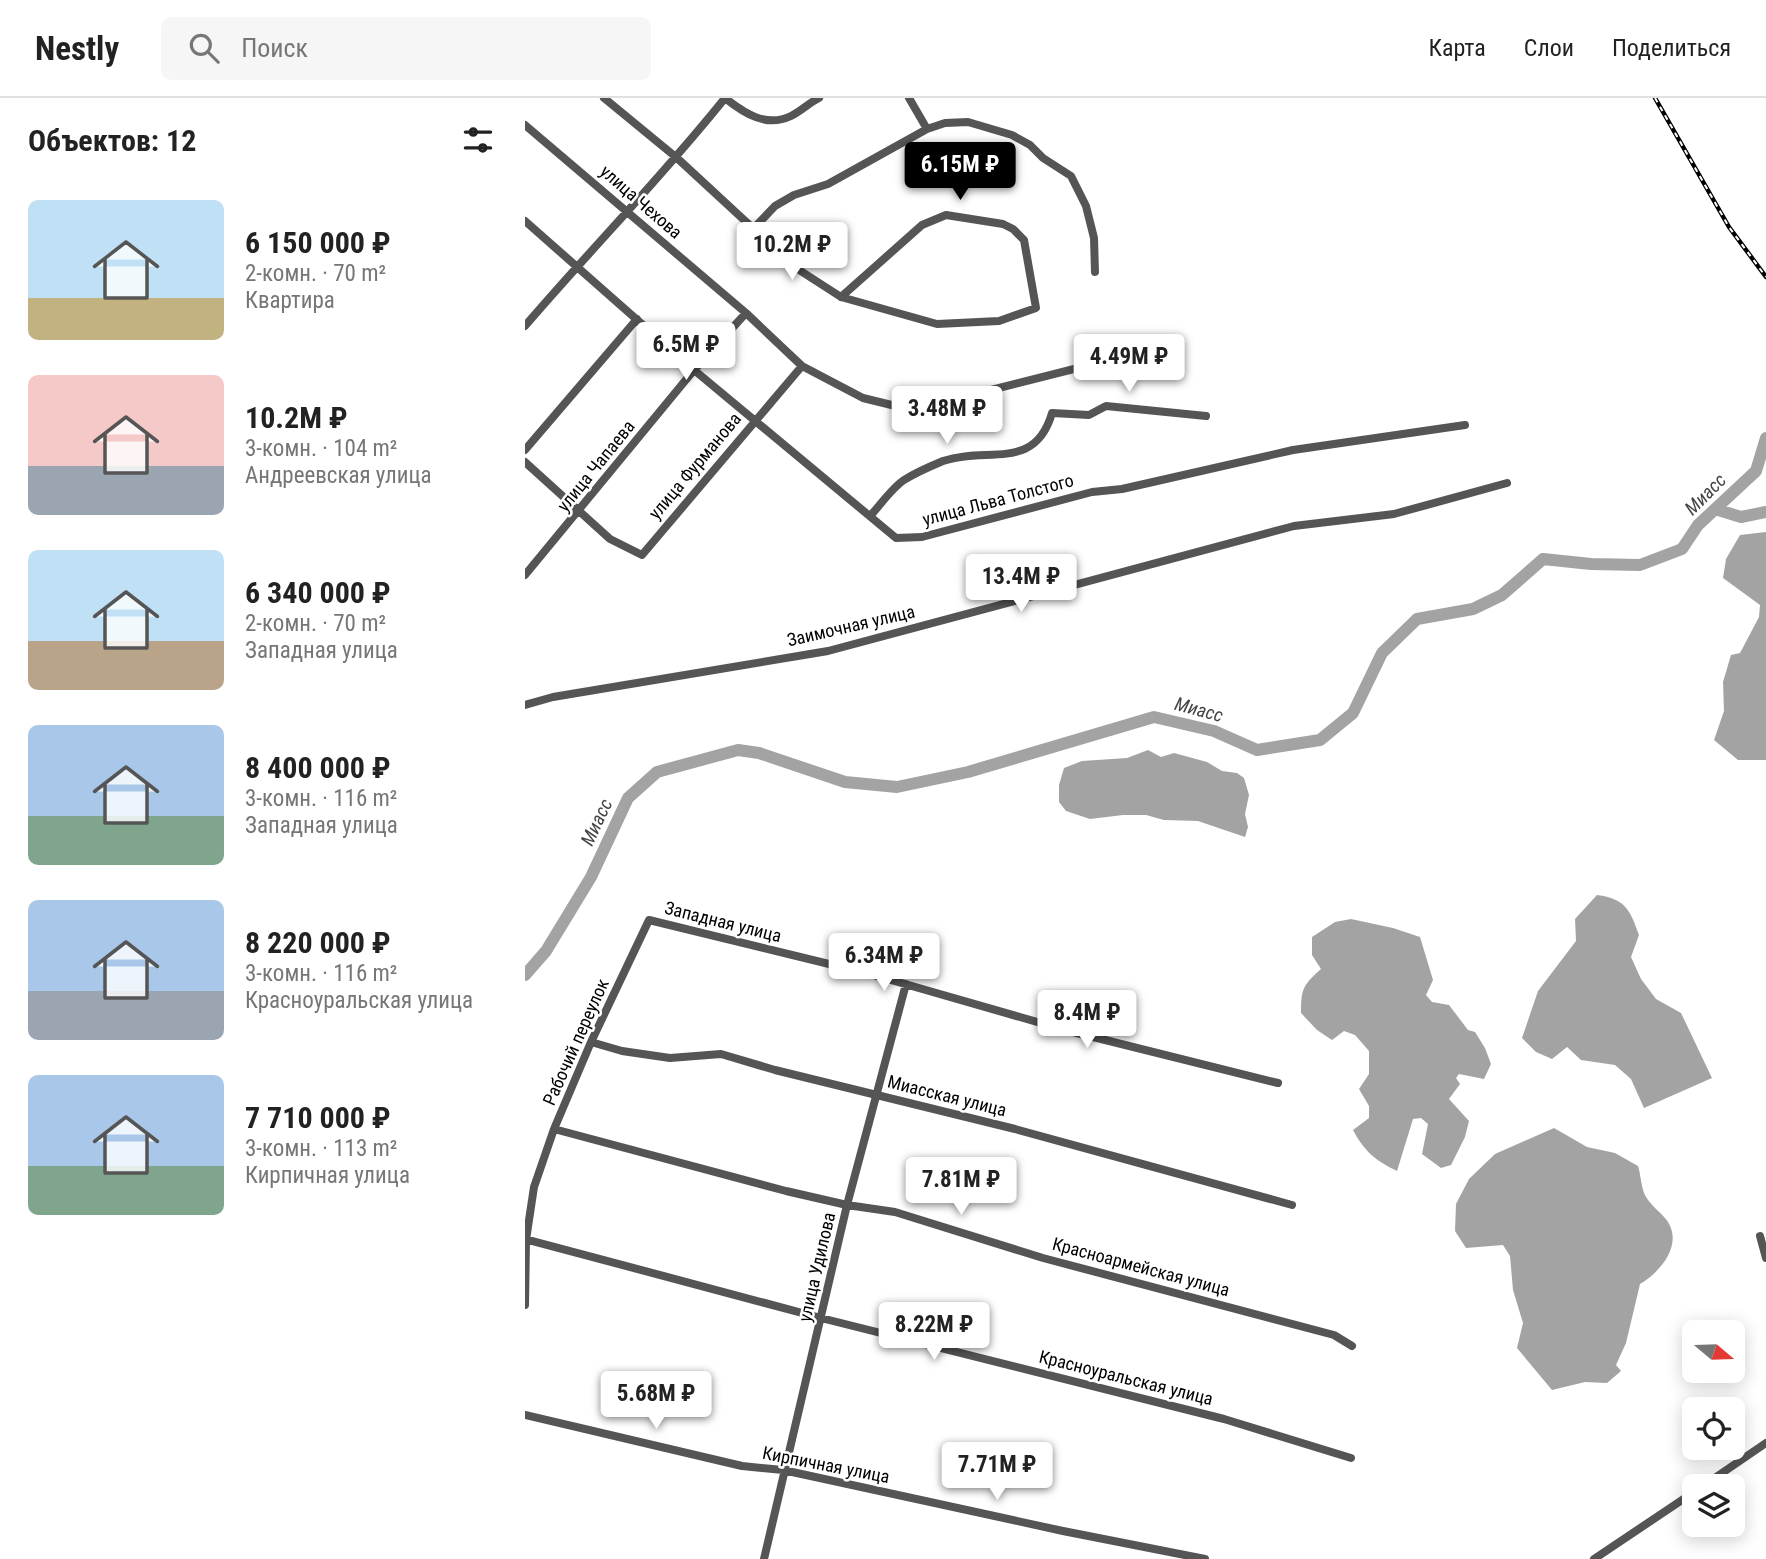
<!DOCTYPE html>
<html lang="ru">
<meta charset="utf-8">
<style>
:root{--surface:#fff;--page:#f6f6f6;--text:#222;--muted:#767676;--line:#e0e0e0;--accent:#000}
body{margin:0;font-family:"Roboto Condensed",sans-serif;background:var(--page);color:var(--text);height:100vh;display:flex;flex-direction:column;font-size:26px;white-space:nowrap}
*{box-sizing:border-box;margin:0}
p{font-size:23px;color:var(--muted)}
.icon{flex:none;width:38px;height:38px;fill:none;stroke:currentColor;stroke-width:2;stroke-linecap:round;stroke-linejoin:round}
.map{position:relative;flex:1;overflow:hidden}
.drawer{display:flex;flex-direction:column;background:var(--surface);width:525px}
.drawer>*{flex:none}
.needle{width:46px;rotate:109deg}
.controls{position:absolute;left:1157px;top:1222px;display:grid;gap:14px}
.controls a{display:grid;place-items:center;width:63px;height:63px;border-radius:10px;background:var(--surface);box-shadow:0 4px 18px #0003;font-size:35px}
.price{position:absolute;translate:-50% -60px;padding:0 16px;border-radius:7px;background:#fff;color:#222;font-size:23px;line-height:46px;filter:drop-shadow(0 2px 4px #0008)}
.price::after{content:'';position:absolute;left:50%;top:42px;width:21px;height:16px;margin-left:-10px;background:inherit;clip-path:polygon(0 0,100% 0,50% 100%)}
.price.on{background:var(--accent);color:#fff}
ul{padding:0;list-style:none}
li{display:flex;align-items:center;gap:21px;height:175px;padding:0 28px}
li span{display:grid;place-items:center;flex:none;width:196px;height:140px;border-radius:10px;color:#555}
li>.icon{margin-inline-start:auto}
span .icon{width:84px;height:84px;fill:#fffc;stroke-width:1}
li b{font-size:30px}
h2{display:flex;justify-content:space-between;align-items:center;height:84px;padding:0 28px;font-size:30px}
header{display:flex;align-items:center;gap:42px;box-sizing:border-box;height:98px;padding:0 35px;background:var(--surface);border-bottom:2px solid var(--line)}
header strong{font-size:33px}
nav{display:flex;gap:38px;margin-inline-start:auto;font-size:24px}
.search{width:490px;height:63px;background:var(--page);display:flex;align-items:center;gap:18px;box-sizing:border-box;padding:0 24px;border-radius:10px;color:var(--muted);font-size:26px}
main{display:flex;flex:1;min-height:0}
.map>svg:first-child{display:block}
.water{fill:#a3a3a3}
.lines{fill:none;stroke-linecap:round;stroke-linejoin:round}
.river{stroke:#a3a3a3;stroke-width:12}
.minor{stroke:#555;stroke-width:8}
.rail-casing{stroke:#000;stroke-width:4.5}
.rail{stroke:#fff;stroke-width:2;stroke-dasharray:5;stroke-linecap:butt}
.labels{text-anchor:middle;stroke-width:5;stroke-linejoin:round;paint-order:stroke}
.street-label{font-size:18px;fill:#000;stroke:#fff}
.water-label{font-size:19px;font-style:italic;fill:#444;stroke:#fff}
</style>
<header>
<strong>Nestly</strong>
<div class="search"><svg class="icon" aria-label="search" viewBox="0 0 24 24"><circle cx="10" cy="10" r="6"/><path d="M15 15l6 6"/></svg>Поиск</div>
<nav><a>Карта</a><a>Слои</a><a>Поделиться</a></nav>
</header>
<main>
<section class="drawer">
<h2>Объектов: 12<svg class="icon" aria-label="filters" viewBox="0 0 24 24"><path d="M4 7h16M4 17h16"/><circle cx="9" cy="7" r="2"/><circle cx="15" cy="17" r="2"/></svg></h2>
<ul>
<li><span style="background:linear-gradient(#bfe0f5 70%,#c2b280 0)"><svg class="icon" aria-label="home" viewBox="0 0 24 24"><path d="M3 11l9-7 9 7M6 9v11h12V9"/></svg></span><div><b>6 150 000 ₽</b><p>2-комн. · 70 m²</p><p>Квартира</p></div></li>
<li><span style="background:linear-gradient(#f6c9c9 65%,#9aa5b1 0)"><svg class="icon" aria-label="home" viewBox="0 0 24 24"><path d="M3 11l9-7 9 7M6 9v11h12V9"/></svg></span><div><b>10.2M ₽</b><p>3-комн. · 104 m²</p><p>Андреевская улица</p></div></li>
<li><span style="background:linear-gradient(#bfe0f5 65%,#b9a48a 0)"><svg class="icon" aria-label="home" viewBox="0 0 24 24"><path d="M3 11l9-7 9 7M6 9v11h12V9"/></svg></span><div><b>6 340 000 ₽</b><p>2-комн. · 70 m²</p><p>Западная улица</p></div></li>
<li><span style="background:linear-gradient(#a9c7e8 65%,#7fa58c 0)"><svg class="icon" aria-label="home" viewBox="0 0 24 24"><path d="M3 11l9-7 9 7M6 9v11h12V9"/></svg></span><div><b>8 400 000 ₽</b><p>3-комн. · 116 m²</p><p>Западная улица</p></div></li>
<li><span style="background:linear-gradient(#a9c7e8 65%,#9aa5b1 0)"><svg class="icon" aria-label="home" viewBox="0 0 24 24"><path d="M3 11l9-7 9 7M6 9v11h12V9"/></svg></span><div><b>8 220 000 ₽</b><p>3-комн. · 116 m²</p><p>Красноуральская улица</p></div></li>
<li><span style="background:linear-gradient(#a9c7e8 65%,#7fa58c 0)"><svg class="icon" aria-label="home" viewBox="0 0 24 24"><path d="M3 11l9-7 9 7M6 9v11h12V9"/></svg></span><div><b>7 710 000 ₽</b><p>3-комн. · 113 m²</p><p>Кирпичная улица</p></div></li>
</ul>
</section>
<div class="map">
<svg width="1241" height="1461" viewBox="0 0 1241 1461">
<rect width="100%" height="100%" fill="#fff"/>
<path class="water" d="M 1241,434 L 1241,662 L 1213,662 L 1189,642 L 1199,613 L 1198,584 L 1206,557 L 1215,555 L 1234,519 L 1235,507 L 1198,480 L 1201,461 L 1215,437 Z
M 623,652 L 636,659 L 649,655 L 682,664 L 697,673 L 712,675 L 719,680 L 724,697 L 720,716 L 723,729 L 720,739 L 673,723 L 639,722 L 621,717 L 598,717 L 565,721 L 541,713 L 534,704 L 534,687 L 539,670 L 557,663 L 602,660 Z
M 1072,797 C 1101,801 1105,812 1114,837 L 1106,859 L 1116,881 L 1131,901 L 1156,915 L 1187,980 L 1119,1010 L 1106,981 L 1090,967 L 1056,962 L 1042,949 L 1027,961 L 1011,954 L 997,940 L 1013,893 L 1051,843 L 1050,821 Z
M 826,821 L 868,830 L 895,839 L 908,882 L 901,897 L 907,904 L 924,907 L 943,932 L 950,934 L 960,950 L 966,966 L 959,981 L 934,976 L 931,980 L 935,986 L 924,1001 L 944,1023 L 940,1039 L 926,1067 L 916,1070 L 897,1056 L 903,1026 L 896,1020 L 888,1021 L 872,1073 C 851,1063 839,1053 828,1032 L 844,1020 L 844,1008 L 834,991 L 844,976 L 844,953 L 830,937 L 819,933 L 807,942 L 792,932 L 776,915 C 776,891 778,887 796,871 L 787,857 L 787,839 L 810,824 Z
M 1029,1030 L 1062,1049 L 1090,1055 L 1113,1068 C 1116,1077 1116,1091 1121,1099 C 1127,1109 1137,1115 1143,1124 C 1158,1148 1134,1175 1115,1186 L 1101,1245 L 1091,1267 L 1096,1273 L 1082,1285 L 1060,1284 L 1027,1292 L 992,1250 L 998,1225 L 988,1192 L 985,1158 L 978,1147 L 941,1150 L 930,1133 L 931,1106 L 944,1081 L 970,1056 Z"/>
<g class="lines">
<path class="river" d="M 1190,411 L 1216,419 L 1241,414
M 0,877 L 21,853 L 66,779 L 103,700 L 132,674 L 213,652 L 234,655 L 320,684 L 372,689 L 443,674 L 629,619 L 689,633 L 732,652 L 795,642 L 828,615 L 857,555 L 892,521 L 948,511 L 977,497 L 1018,461 L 1066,466 L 1115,467 L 1157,451 L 1173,427 L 1231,373 L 1241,340"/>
<path class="minor" d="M 79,0 L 152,60 L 271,170 L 316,199 L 412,226 L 474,223 L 511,210 L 499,142 L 488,131 L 478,126 L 421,117 L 397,127 L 316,199
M 384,0 L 402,31
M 0,27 L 221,215 L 277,268 L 338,300 L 387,312 L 640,248
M 0,123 L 169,272 L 371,440 L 397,439 L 567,394 L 597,391 L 768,352 L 940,327
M 228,131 L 250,108 L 269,97 L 303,86 L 402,31 L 420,25 L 443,24 L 487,37 L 505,47 L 518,60 L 546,78 L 561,108 L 569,140 L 570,174
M 0,228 C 66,151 137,79 200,0 C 219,15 241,30 266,18 C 276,13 284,5 294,0
M 0,352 L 112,221
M 0,364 L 85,441 L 117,457 L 277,268
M 346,417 C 356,406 367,390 379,382 C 390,375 406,368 418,363 C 462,348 510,374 527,315 L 564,317 L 581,308 L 681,318
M 0,477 L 169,272 L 221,215
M 0,607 L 28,599 L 303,553 L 769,428 L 869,416 L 982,385
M 66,944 L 97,953 L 145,960 L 196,956 L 250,972 L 490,1031 L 767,1107
M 29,1031 L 261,1093 L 322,1107 L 370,1114 L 518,1160 L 809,1237 L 827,1248
M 1235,1138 L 1241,1160
M 0,1141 L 296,1220 L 699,1321 L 826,1360
M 0,1207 L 1,1142 L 9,1089 L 29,1031 L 66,944 L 124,822 L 345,876 L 540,932 L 753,985
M 0,1317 L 217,1368 L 258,1372 L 538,1433 L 680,1461
M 1178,1388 L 1241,1345
M 239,1461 L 322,1107 L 381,886
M 1069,1461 L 1169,1394"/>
<g class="rail-casing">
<path id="rail" d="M 1130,0 L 1204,129 L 1241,179"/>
</g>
<use href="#rail" class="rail"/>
</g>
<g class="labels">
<g class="street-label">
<text transform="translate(116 104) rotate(41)" y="6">улица Чехова</text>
<text transform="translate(71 368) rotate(-51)" y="6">улица Чапаева</text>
<text transform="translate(170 368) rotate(-50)" y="6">улица Фурманова</text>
<text transform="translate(473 402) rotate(-15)" y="6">улица Льва Толстого</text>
<text transform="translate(326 528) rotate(-13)" y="6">Заимочная улица</text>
<text transform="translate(198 824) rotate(14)" y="6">Западная улица</text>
<text transform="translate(51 944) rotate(-66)" y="6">Рабочий переулок</text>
<text transform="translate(422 998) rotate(14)" y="6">Миасская улица</text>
<text transform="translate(292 1169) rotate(-77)" y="6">улица Удилова</text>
<text transform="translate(616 1169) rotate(15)" y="6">Красноармейская улица</text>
<text transform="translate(601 1280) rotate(14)" y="6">Красноуральская улица</text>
<text transform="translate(301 1367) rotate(11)" y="6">Кирпичная улица</text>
</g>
<g class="water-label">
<text transform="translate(1180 396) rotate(-45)" y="7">Миасс</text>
<text transform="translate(674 611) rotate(15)" y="7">Миасс</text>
<text transform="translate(71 724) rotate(-65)" y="7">Миасс</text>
</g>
</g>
</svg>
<div class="controls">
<a><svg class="needle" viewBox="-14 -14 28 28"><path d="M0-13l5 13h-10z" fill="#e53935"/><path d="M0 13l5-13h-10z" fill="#767676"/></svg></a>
<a><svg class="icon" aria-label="locate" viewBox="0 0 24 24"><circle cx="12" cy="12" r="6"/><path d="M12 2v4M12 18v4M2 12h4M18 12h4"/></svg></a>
<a><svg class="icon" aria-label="layers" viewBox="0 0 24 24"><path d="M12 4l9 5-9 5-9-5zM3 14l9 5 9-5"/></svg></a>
</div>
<b class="price on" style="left:435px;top:104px">6.15M ₽</b>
<b class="price" style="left:267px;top:184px">10.2M ₽</b>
<b class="price" style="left:161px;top:284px">6.5M ₽</b>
<b class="price" style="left:604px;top:296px">4.49M ₽</b>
<b class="price" style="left:422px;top:348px">3.48M ₽</b>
<b class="price" style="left:496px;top:516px">13.4M ₽</b>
<b class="price" style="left:359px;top:895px">6.34M ₽</b>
<b class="price" style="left:562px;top:952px">8.4M ₽</b>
<b class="price" style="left:436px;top:1119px">7.81M ₽</b>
<b class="price" style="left:409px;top:1264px">8.22M ₽</b>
<b class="price" style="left:131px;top:1333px">5.68M ₽</b>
<b class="price" style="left:472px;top:1404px">7.71M ₽</b>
</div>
</main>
